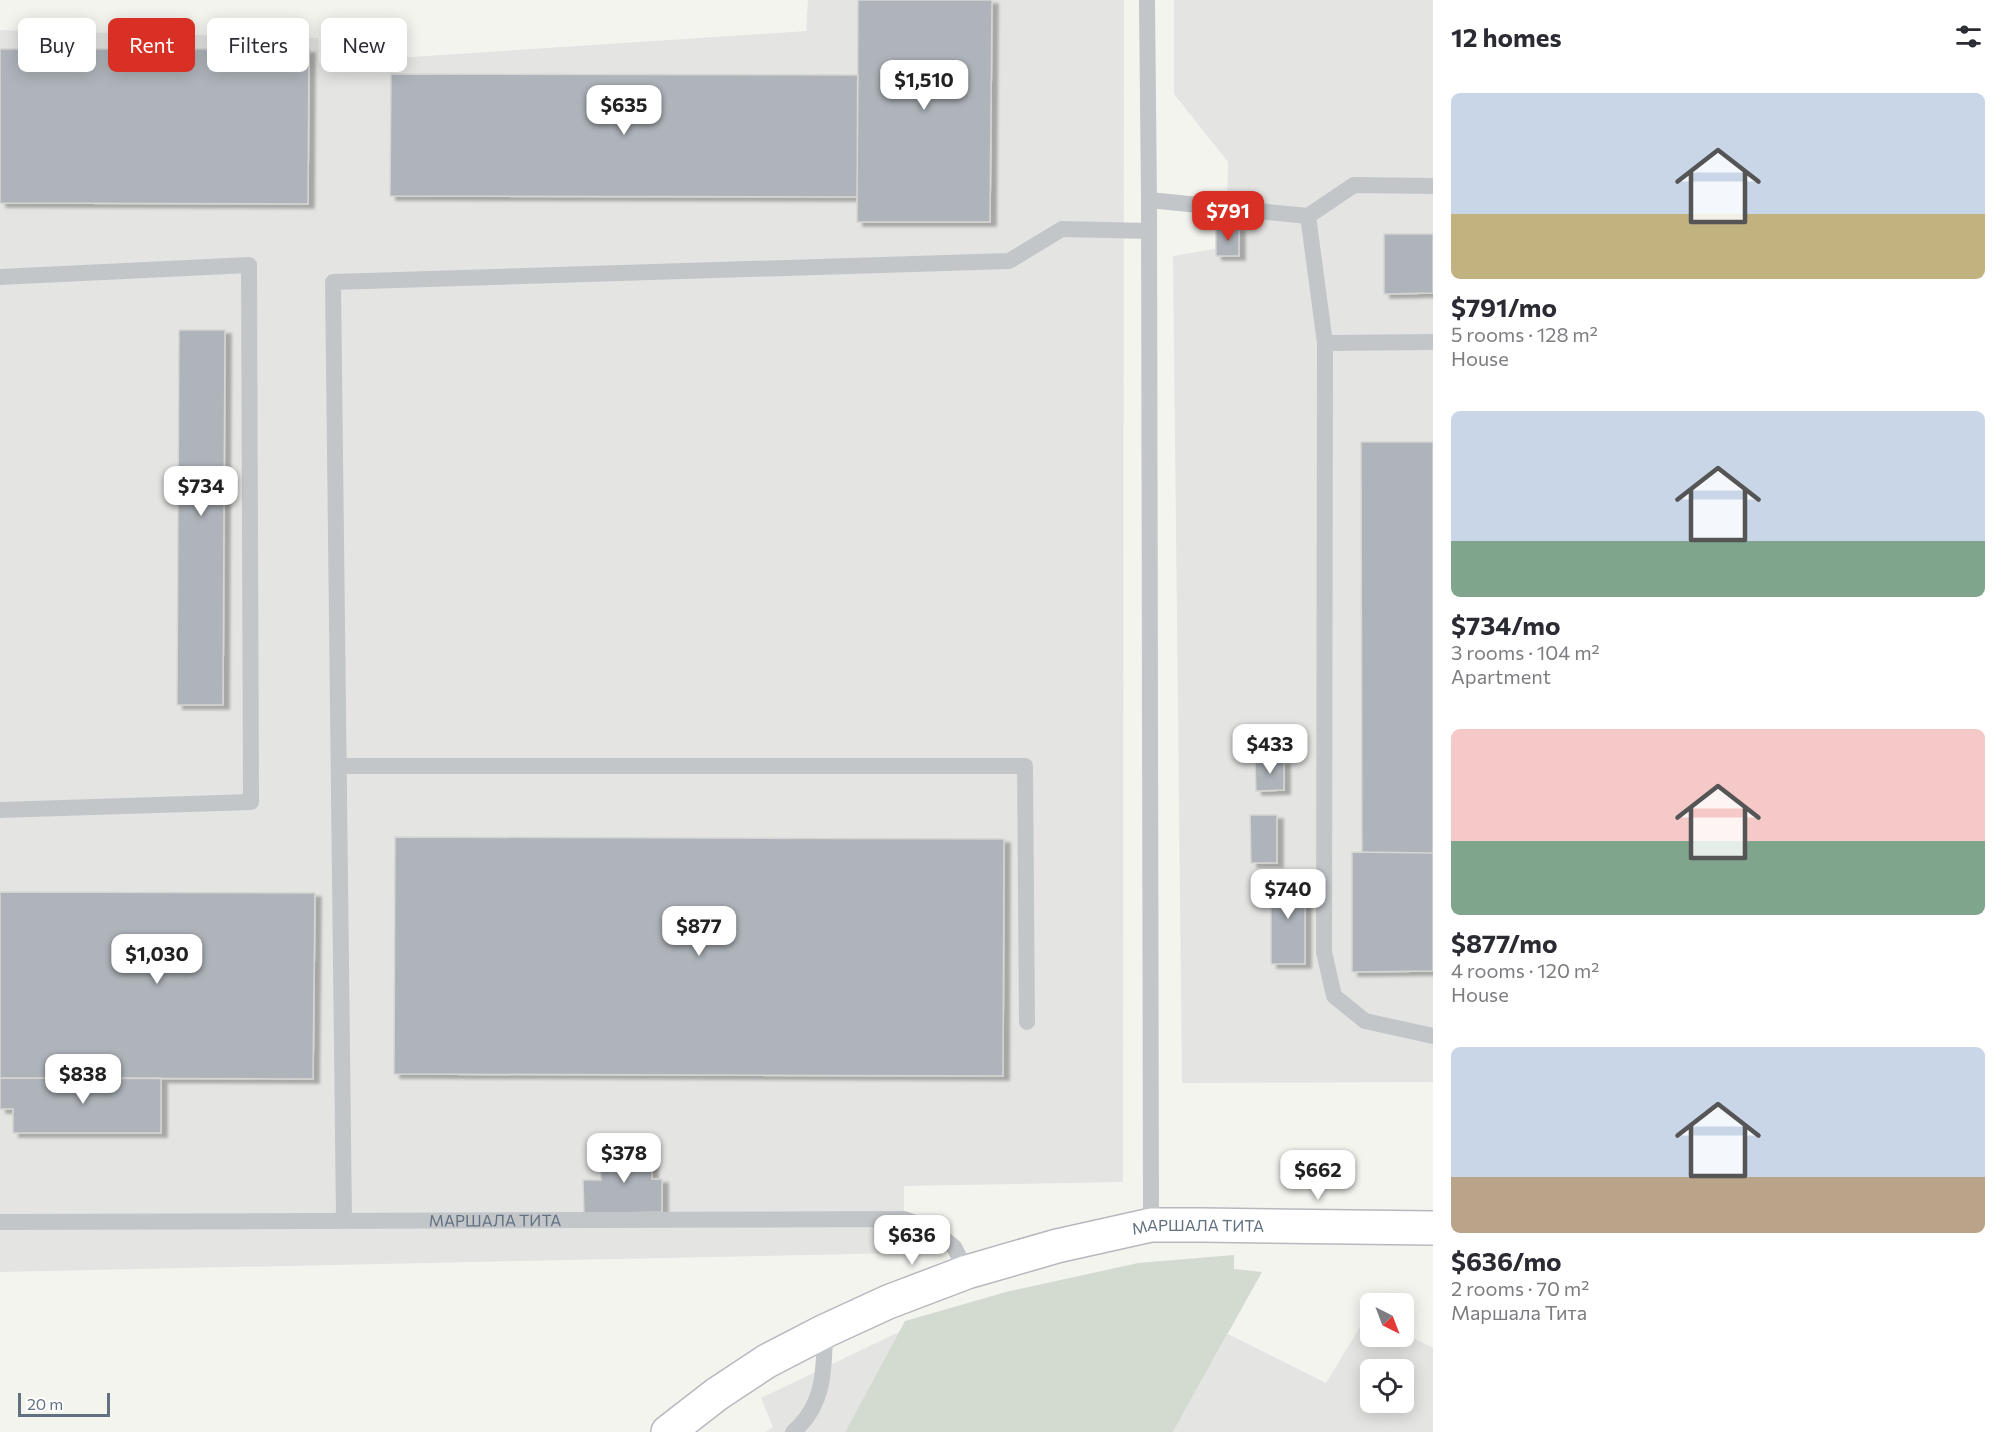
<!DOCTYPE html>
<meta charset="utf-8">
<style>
:root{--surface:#fff;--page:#f2f2f3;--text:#2b2b33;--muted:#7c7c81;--accent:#d93025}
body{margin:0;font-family:Commissioner,sans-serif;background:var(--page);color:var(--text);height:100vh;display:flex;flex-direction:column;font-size:22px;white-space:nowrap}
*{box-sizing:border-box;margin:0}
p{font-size:20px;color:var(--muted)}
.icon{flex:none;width:33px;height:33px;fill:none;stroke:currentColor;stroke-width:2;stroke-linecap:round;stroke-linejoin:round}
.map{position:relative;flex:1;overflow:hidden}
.side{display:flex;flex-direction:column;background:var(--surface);width:570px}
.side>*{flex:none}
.top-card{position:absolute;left:18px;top:18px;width:570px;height:54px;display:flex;gap:12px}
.needle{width:39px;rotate:138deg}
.controls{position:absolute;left:1360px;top:1293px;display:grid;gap:12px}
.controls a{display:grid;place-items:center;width:54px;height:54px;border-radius:9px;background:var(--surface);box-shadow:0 3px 15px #0003;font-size:30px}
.scale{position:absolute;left:18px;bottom:15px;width:92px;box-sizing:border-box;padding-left:6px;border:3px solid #617182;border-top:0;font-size:16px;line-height:21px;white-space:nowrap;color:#617182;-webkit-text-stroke:4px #fff;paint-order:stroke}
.price{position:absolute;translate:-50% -51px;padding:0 14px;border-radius:12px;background:#fff;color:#222;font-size:20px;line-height:39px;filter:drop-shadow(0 2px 3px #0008)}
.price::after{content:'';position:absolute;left:50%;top:36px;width:18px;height:14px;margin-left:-9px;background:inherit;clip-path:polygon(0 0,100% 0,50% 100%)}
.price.active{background:var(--accent);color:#fff}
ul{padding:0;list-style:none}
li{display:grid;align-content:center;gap:12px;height:318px;padding:0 18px}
li span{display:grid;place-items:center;height:186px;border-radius:9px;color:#555}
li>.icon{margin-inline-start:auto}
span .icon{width:108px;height:108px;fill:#fffc;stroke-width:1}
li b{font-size:26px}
h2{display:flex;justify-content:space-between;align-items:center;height:72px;padding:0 18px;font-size:26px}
.tag{padding:0 21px;border-radius:9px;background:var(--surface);box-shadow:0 3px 15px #0003;font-size:21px;line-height:54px}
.tag.active{background:var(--accent);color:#fff}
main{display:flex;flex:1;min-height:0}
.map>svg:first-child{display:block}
.built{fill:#e4e5e3;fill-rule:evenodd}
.green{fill:#d3dbd0}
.building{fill:#aeb4ba;stroke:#d5d5d2;stroke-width:1.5;filter:url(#shadow)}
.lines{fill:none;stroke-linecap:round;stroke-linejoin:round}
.secondary-casing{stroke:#b5b9be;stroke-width:36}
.service{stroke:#c3c6c9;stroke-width:16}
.secondary{stroke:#fff;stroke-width:33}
.labels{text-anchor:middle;stroke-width:6;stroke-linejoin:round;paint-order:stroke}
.street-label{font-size:16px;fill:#617182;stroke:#fff}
</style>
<main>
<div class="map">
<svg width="1433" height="1432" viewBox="0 0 1433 1432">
<defs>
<filter id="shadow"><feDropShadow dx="6" dy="4" stdDeviation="1.5" flood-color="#0004"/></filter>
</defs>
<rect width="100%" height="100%" fill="#f4f4ef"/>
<path class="built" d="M 808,0 L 1124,0 L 1123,1182 L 904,1186 L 904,1253 L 0,1272 L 0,30 L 318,38 L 319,63 L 806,31 Z
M 1174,0 L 1433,0 L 1433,1082 L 1182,1083 L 1173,256 L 1226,247 L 1228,162 L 1174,94 Z
M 1368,1314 L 1371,1315 L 1371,1336 L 1404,1336 L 1404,1333 L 1433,1348 L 1433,1432 L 1173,1432 L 1228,1334 L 1326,1383 ZM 1371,1370 L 1404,1370 L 1404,1402 L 1371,1402 Z
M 899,1332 L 845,1432 L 765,1432 L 773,1427 L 761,1398 Z"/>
<path class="green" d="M 1234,1255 L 1234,1269 L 1262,1272 L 1173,1432 L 845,1432 L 905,1321 L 1006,1292 L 1138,1263 Z"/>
<path class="building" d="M 858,0 L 992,0 L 990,222 L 857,222 Z
M 0,49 L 309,49 L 308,204 L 0,203 Z
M 391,74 L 858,75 L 857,197 L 390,196 Z
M 1216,227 L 1239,227 L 1239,256 L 1216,256 Z
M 1384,234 L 1433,234 L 1433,293 L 1384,294 Z
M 179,330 L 225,330 L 223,705 L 177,705 Z
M 1361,442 L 1433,442 L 1433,853 L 1362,852 Z
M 1255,760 L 1284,760 L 1284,790 L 1256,791 Z
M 1250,815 L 1277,815 L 1277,863 L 1251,863 Z
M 395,837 L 1004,839 L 1003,1076 L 394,1074 Z
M 1352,852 L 1433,853 L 1433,971 L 1352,972 Z
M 1271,875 L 1305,875 L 1305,964 L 1271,964 Z
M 0,892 L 315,893 L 313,1079 L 0,1078 Z
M 0,1078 L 161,1078 L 161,1133 L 13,1133 L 13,1109 L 0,1109 Z
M 652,1148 L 652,1179 L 662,1179 L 662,1212 L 584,1214 L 583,1180 L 601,1180 L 600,1149 Z"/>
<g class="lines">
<g class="secondary-casing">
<g id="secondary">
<path id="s2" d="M 668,1432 L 717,1394 L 767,1361 L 825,1331 L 888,1302 L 967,1272 L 1057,1246 L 1151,1225 L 1202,1225 L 1433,1228"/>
</g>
</g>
<g class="service">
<path d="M 1147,0 L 1149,200 L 1151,1225"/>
<path d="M 1149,200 L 1308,216 L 1354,185 L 1433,186"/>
<path d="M 1308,216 L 1325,343 L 1324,952 L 1334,996 L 1365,1021 L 1433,1036"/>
<path d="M 0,277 L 249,265 L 251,802 L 0,810"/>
<path d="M 1325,343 L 1433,342"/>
<path d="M 339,766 L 1025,766 L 1027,1022"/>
<path d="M 344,1220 L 333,282 L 1009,261 L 1062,229 L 1149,231"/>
<path id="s1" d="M 0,1222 L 904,1219 L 932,1229 L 954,1247 L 967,1272"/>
<path d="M 793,1432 C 825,1405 824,1369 825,1331"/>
</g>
<use href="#secondary" class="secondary"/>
</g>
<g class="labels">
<g class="street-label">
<text dy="6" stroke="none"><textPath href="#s1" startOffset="495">МАРШАЛА ТИТА</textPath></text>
<text dy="6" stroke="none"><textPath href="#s2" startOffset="578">МАРШАЛА ТИТА</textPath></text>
</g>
</g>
</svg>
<div class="controls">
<a><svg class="needle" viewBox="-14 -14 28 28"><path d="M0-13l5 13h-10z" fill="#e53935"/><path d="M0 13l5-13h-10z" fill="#7c7c81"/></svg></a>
<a><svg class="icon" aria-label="locate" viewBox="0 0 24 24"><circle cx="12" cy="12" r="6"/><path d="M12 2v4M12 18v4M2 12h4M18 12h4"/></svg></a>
</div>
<div class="scale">20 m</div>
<b class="price" style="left:924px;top:111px">$1,510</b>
<b class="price" style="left:624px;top:136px">$635</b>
<b class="price active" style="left:1228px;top:242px">$791</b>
<b class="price" style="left:201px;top:517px">$734</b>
<b class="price" style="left:1270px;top:775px">$433</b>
<b class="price" style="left:1288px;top:920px">$740</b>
<b class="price" style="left:699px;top:957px">$877</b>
<b class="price" style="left:157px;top:985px">$1,030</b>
<b class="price" style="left:83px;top:1105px">$838</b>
<b class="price" style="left:624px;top:1184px">$378</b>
<b class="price" style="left:1318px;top:1201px">$662</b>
<b class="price" style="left:912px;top:1266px">$636</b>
<div class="top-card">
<a class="tag">Buy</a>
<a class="tag active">Rent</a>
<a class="tag">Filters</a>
<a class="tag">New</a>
</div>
</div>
<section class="side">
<h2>12 homes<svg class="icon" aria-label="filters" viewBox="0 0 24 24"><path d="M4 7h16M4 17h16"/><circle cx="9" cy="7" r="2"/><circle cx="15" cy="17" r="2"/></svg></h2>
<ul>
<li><span style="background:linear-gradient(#c9d6e8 65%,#c2b280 0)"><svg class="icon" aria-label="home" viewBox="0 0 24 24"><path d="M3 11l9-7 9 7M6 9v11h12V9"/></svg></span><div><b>$791/mo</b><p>5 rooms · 128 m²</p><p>House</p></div></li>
<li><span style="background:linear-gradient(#c9d6e8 70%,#7fa58c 0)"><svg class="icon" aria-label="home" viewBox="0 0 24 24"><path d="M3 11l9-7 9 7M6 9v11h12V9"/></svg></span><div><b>$734/mo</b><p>3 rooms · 104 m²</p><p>Apartment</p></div></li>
<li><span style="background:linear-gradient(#f6c9c9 60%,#7fa58c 0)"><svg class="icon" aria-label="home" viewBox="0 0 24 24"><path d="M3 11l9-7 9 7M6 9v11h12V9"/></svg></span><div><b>$877/mo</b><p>4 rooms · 120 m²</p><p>House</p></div></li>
<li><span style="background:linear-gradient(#c9d6e8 70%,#b9a48a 0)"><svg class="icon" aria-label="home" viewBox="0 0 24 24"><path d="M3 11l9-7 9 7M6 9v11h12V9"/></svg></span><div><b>$636/mo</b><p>2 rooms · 70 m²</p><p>Маршала Тита</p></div></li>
</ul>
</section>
</main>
